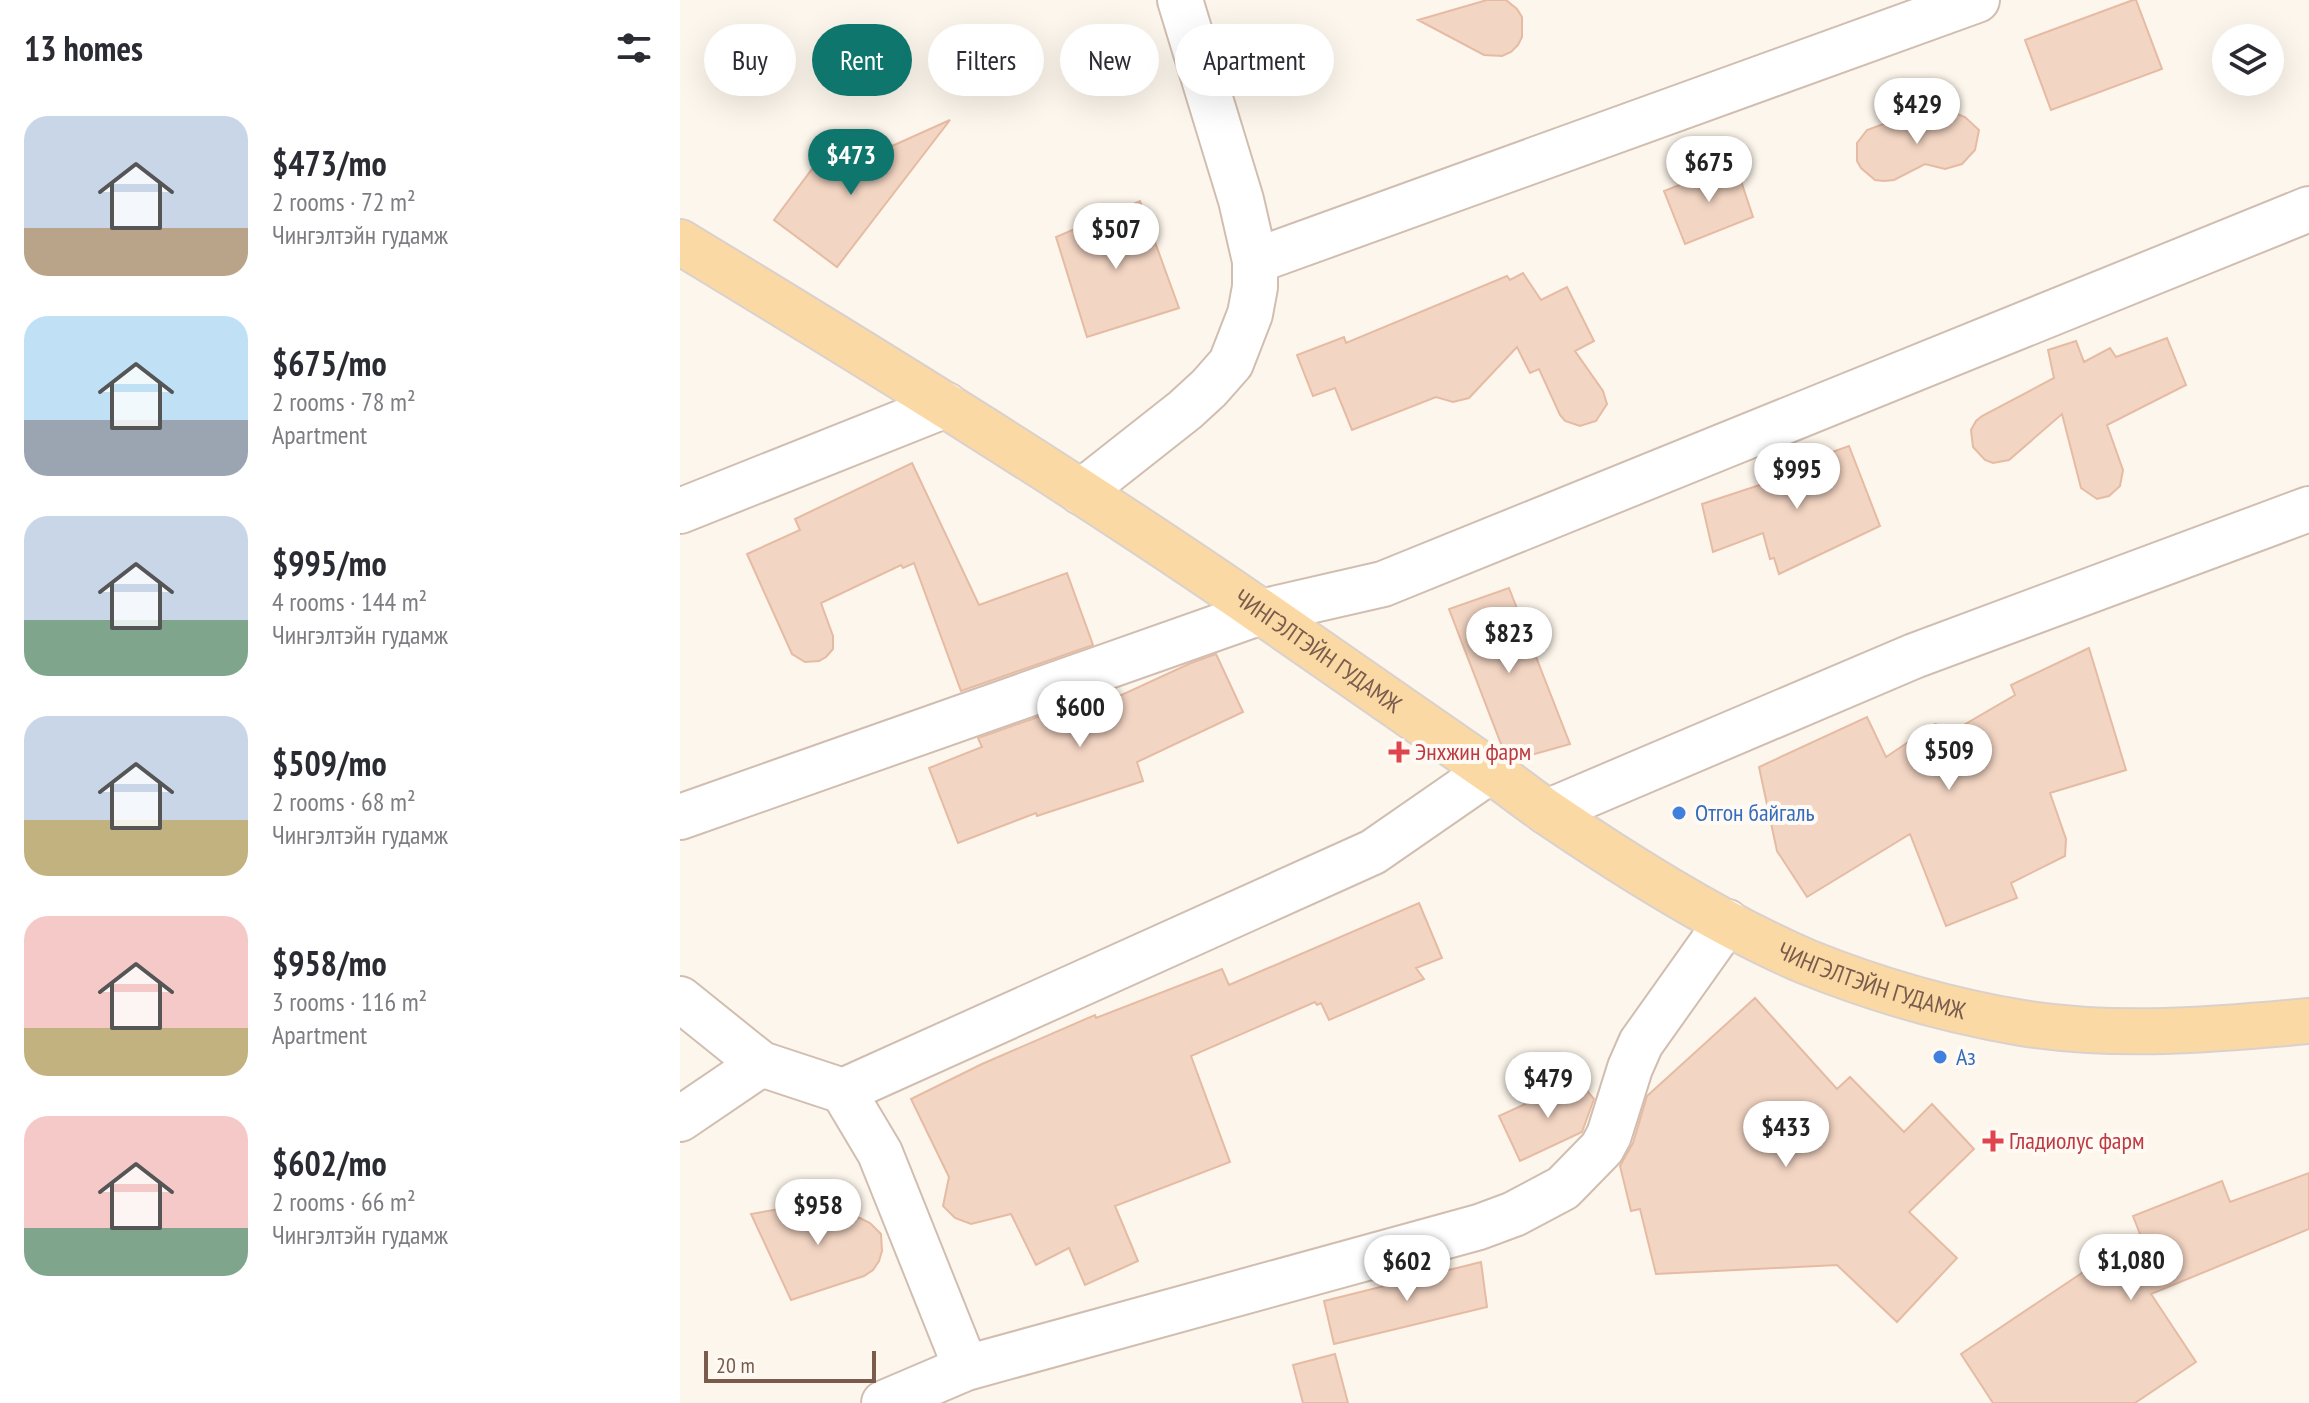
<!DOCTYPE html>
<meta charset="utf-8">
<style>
:root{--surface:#fff;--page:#f7f7f7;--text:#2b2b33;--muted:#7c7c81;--accent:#0f766e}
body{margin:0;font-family:"PT Sans Narrow",sans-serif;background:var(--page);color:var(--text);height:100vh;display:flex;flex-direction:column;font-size:30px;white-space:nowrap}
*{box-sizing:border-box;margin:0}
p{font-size:26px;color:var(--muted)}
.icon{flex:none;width:44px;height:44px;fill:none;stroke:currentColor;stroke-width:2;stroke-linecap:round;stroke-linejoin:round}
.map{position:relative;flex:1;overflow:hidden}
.sheet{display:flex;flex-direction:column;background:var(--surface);width:680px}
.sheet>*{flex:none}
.guide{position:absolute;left:24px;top:24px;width:760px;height:72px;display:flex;gap:16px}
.buttons{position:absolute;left:1532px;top:24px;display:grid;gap:16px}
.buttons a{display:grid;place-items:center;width:72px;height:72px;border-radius:50%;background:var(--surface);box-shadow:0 8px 32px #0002;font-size:40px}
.scale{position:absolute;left:24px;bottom:20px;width:172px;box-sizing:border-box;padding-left:8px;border:4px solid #7a5c4d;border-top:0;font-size:22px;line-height:28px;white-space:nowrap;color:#7a5c4d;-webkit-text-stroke:6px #fffaf3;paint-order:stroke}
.price{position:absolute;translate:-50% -68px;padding:0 18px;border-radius:28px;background:#fff;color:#222;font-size:26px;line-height:52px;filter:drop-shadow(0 2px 4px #0008)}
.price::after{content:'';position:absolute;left:50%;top:48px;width:24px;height:18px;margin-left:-12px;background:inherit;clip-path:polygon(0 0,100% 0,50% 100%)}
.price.current{background:var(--accent);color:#fff}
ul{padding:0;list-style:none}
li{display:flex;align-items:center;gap:24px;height:200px;padding:0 24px}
li span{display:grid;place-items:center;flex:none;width:224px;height:160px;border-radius:24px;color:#555}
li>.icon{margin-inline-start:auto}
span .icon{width:96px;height:96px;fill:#fffc;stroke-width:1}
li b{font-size:34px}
h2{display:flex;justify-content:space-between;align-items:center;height:96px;padding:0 24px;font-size:34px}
.chip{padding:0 28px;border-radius:36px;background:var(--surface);box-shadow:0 8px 32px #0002;font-size:28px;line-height:72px}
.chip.current{background:var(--accent);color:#fff}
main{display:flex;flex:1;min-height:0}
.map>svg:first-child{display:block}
.building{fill:#f3d5c3;stroke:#e6bba3;stroke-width:2}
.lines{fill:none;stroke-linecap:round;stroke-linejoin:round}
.minor-casing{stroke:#d1beb0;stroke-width:48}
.major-casing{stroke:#dad1cd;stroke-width:48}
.minor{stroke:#fff;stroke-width:44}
.major{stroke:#fbd9a5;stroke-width:44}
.health-dot{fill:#e0444e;stroke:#fffaf3;stroke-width:3}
.shop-dot{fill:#3f7fe0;stroke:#fffaf3;stroke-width:3}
.labels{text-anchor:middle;stroke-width:8;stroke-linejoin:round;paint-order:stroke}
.street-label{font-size:24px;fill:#7a5c4d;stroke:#fffaf3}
.health-label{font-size:24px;fill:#be3a42;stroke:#fffaf3;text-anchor:start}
.shop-label{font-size:24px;fill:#366cbe;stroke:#fffaf3;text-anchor:start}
</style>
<main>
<section class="sheet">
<h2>13 homes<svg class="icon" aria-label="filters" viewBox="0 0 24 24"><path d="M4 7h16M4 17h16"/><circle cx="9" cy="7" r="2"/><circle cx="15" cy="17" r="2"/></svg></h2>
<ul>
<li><span style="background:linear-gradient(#c9d6e8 70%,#b9a48a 0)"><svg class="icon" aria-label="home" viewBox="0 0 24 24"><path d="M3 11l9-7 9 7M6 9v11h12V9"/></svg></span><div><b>$473/mo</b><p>2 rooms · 72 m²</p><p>Чингэлтэйн гудамж</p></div></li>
<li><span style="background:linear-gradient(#bfe0f5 65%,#9aa5b1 0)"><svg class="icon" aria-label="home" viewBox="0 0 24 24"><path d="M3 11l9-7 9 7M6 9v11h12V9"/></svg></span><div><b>$675/mo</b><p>2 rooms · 78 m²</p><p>Apartment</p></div></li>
<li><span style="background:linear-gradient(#c9d6e8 65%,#7fa58c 0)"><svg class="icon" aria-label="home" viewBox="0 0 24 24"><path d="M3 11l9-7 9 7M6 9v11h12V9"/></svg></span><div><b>$995/mo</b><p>4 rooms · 144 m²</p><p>Чингэлтэйн гудамж</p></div></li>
<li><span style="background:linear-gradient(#c9d6e8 65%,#c2b280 0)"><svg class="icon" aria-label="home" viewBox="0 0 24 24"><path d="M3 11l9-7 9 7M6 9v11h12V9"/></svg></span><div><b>$509/mo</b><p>2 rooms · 68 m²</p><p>Чингэлтэйн гудамж</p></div></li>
<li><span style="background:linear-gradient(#f6c9c9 70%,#c2b280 0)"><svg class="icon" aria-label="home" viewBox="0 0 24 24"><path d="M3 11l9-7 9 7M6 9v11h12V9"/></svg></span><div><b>$958/mo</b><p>3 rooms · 116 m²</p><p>Apartment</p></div></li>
<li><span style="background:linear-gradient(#f6c9c9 70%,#7fa58c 0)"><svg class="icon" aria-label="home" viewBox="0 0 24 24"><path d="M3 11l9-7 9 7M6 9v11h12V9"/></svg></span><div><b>$602/mo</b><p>2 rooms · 66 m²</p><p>Чингэлтэйн гудамж</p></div></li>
</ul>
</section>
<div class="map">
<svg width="1629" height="1403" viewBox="0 0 1629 1403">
<rect width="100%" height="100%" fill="#fdf6ec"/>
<path class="building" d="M 807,0 L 826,0 L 837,9 L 842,17 L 842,37 L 838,45 L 831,52 L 822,56 L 804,55 L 738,20 Z
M 1453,0 L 1456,0 L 1482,69 L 1371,110 L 1345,40 Z
M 1267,110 L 1285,117 L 1299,130 L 1295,150 L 1282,164 L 1265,169 L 1245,164 L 1214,180 L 1204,181 L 1195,180 L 1181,168 L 1177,161 L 1177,143 L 1187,130 L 1206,123 L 1236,130 L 1249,116 Z
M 270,120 L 157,267 L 94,220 L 132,169 L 143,177 Z
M 1055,163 L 1073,217 L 1005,244 L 984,191 Z
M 460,201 L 499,308 L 407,337 L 376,237 Z
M 843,273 L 861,300 L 887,287 L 914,341 L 895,351 L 923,391 L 927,404 L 916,421 L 900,426 L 885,421 L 880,415 L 859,369 L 850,373 L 837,347 L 789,398 L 773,402 L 756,397 L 672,430 L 655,388 L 633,396 L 617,355 L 664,337 L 666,343 L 827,276 L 830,280 Z
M 1487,338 L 1506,385 L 1427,425 L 1443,470 L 1440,486 L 1429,496 L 1417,499 L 1401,488 L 1382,414 L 1329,460 L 1313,463 L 1305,460 L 1293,447 L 1291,430 L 1296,421 L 1302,416 L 1374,378 L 1368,350 L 1396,341 L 1404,362 L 1430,348 L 1436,357 Z
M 1169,446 L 1200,526 L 1099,574 L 1094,558 L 1090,559 L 1083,533 L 1033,552 L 1022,504 L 1101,478 L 1099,471 Z
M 232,463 L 299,605 L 387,573 L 413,645 L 281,691 L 234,563 L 223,568 L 221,565 L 141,603 L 153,636 L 153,649 L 146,657 L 139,661 L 125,662 L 112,654 L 67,554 L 120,530 L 115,519 Z
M 829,588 L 890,744 L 837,759 L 823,749 L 769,609 Z
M 1409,648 L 1446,770 L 1370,793 L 1386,839 L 1385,856 L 1331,883 L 1337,898 L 1266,926 L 1230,834 L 1127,897 L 1097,851 L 1079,767 L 1187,717 L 1206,757 L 1255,724 L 1275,730 L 1335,695 L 1331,685 Z
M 536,654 L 563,712 L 457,762 L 463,781 L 357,816 L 356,813 L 278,843 L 249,768 L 302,747 L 298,738 L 430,692 L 433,699 L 511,663 Z
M 739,903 L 762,958 L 736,968 L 744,979 L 649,1020 L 641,1003 L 637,1005 L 635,1002 L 511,1056 L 550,1162 L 435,1206 L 458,1261 L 405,1285 L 389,1248 L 356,1265 L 331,1214 L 291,1224 L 275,1218 L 263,1206 L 269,1177 L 231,1099 L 302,1064 L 415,1015 L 416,1018 L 542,969 L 549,985 Z
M 1075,998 L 1157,1089 L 1170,1077 L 1224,1132 L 1252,1104 L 1294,1149 L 1229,1212 L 1277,1258 L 1217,1322 L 1157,1265 L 976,1274 L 960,1209 L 951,1211 L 940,1166 L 953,1143 L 967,1096 Z
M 898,1080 L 914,1099 L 902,1132 L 840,1161 L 819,1116 Z
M 1629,1173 L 1629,1229 L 1471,1294 L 1516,1362 L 1455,1403 L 1313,1403 L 1281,1354 L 1460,1234 L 1453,1216 L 1542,1181 L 1550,1202 Z
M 146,1201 L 152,1214 L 180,1218 L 190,1223 L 201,1234 L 202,1251 L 199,1261 L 193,1270 L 184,1276 L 111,1300 L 71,1214 Z
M 801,1262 L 807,1307 L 654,1344 L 644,1301 Z
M 655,1354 L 668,1403 L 623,1403 L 613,1365 Z"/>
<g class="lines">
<g class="minor-casing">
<path id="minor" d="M 575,261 L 1297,0
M 401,492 L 505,410 L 529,388 L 551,363 L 570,314 L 575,287 L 575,261 L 561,200 L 500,0
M 0,511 L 266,405
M 867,812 L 1234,656 L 1629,509
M 0,817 L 581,612 L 703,584 L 1629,209
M 0,999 L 81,1064 L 163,1091 L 200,1153 L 286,1368
M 163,1091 L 693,852 L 810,771
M 0,1119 L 81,1064
M 204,1403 L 286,1368 L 799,1227 L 834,1214 L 883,1188 L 922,1148 L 929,1135 L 950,1068 L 961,1043 L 1047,922"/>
</g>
<g class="major-casing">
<g id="major">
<path id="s1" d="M 0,242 C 196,361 391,481 580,611 C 657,664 733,718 809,770 C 830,784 849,800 870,814 C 948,867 1040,925 1127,962 C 1194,989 1271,1011 1342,1023 C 1437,1038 1534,1030 1629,1021"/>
</g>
</g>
<use href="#minor" class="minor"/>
<use href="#major" class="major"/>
</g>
<g class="health-dot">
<path d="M715 740h8v8h8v8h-8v8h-8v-8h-8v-8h8z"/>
<path d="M1309 1129h8v8h8v8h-8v8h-8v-8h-8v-8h8z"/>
</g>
<g class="shop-dot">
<circle cx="999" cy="813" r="8"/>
<circle cx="1260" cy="1057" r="8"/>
</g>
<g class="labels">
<g class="street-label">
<text dy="8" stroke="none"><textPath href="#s1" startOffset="758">ЧИНГЭЛТЭЙН ГУДАМЖ</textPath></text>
<text dy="8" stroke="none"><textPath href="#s1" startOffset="1406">ЧИНГЭЛТЭЙН ГУДАМЖ</textPath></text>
</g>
<g class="health-label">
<text x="735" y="760">Энхжин фарм</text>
<text x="1329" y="1149">Гладиолус фарм</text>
</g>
<g class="shop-label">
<text x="1015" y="821">Отгон байгаль</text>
<text x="1276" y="1065">Аз</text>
</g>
</g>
</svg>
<div class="buttons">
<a><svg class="icon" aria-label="layers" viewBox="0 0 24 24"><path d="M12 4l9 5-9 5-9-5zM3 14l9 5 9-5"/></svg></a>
</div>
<div class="scale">20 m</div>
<b class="price" style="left:1237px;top:146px">$429</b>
<b class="price current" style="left:171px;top:197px">$473</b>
<b class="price" style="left:1029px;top:204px">$675</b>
<b class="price" style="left:436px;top:271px">$507</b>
<b class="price" style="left:1117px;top:511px">$995</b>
<b class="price" style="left:829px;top:675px">$823</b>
<b class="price" style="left:400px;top:749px">$600</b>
<b class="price" style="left:1269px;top:792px">$509</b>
<b class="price" style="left:868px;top:1120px">$479</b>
<b class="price" style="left:1106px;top:1169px">$433</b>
<b class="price" style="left:138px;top:1247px">$958</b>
<b class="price" style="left:1451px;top:1302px">$1,080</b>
<b class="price" style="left:727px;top:1303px">$602</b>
<div class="guide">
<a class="chip">Buy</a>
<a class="chip current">Rent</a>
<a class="chip">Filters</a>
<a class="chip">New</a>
<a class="chip">Apartment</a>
</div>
</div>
</main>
